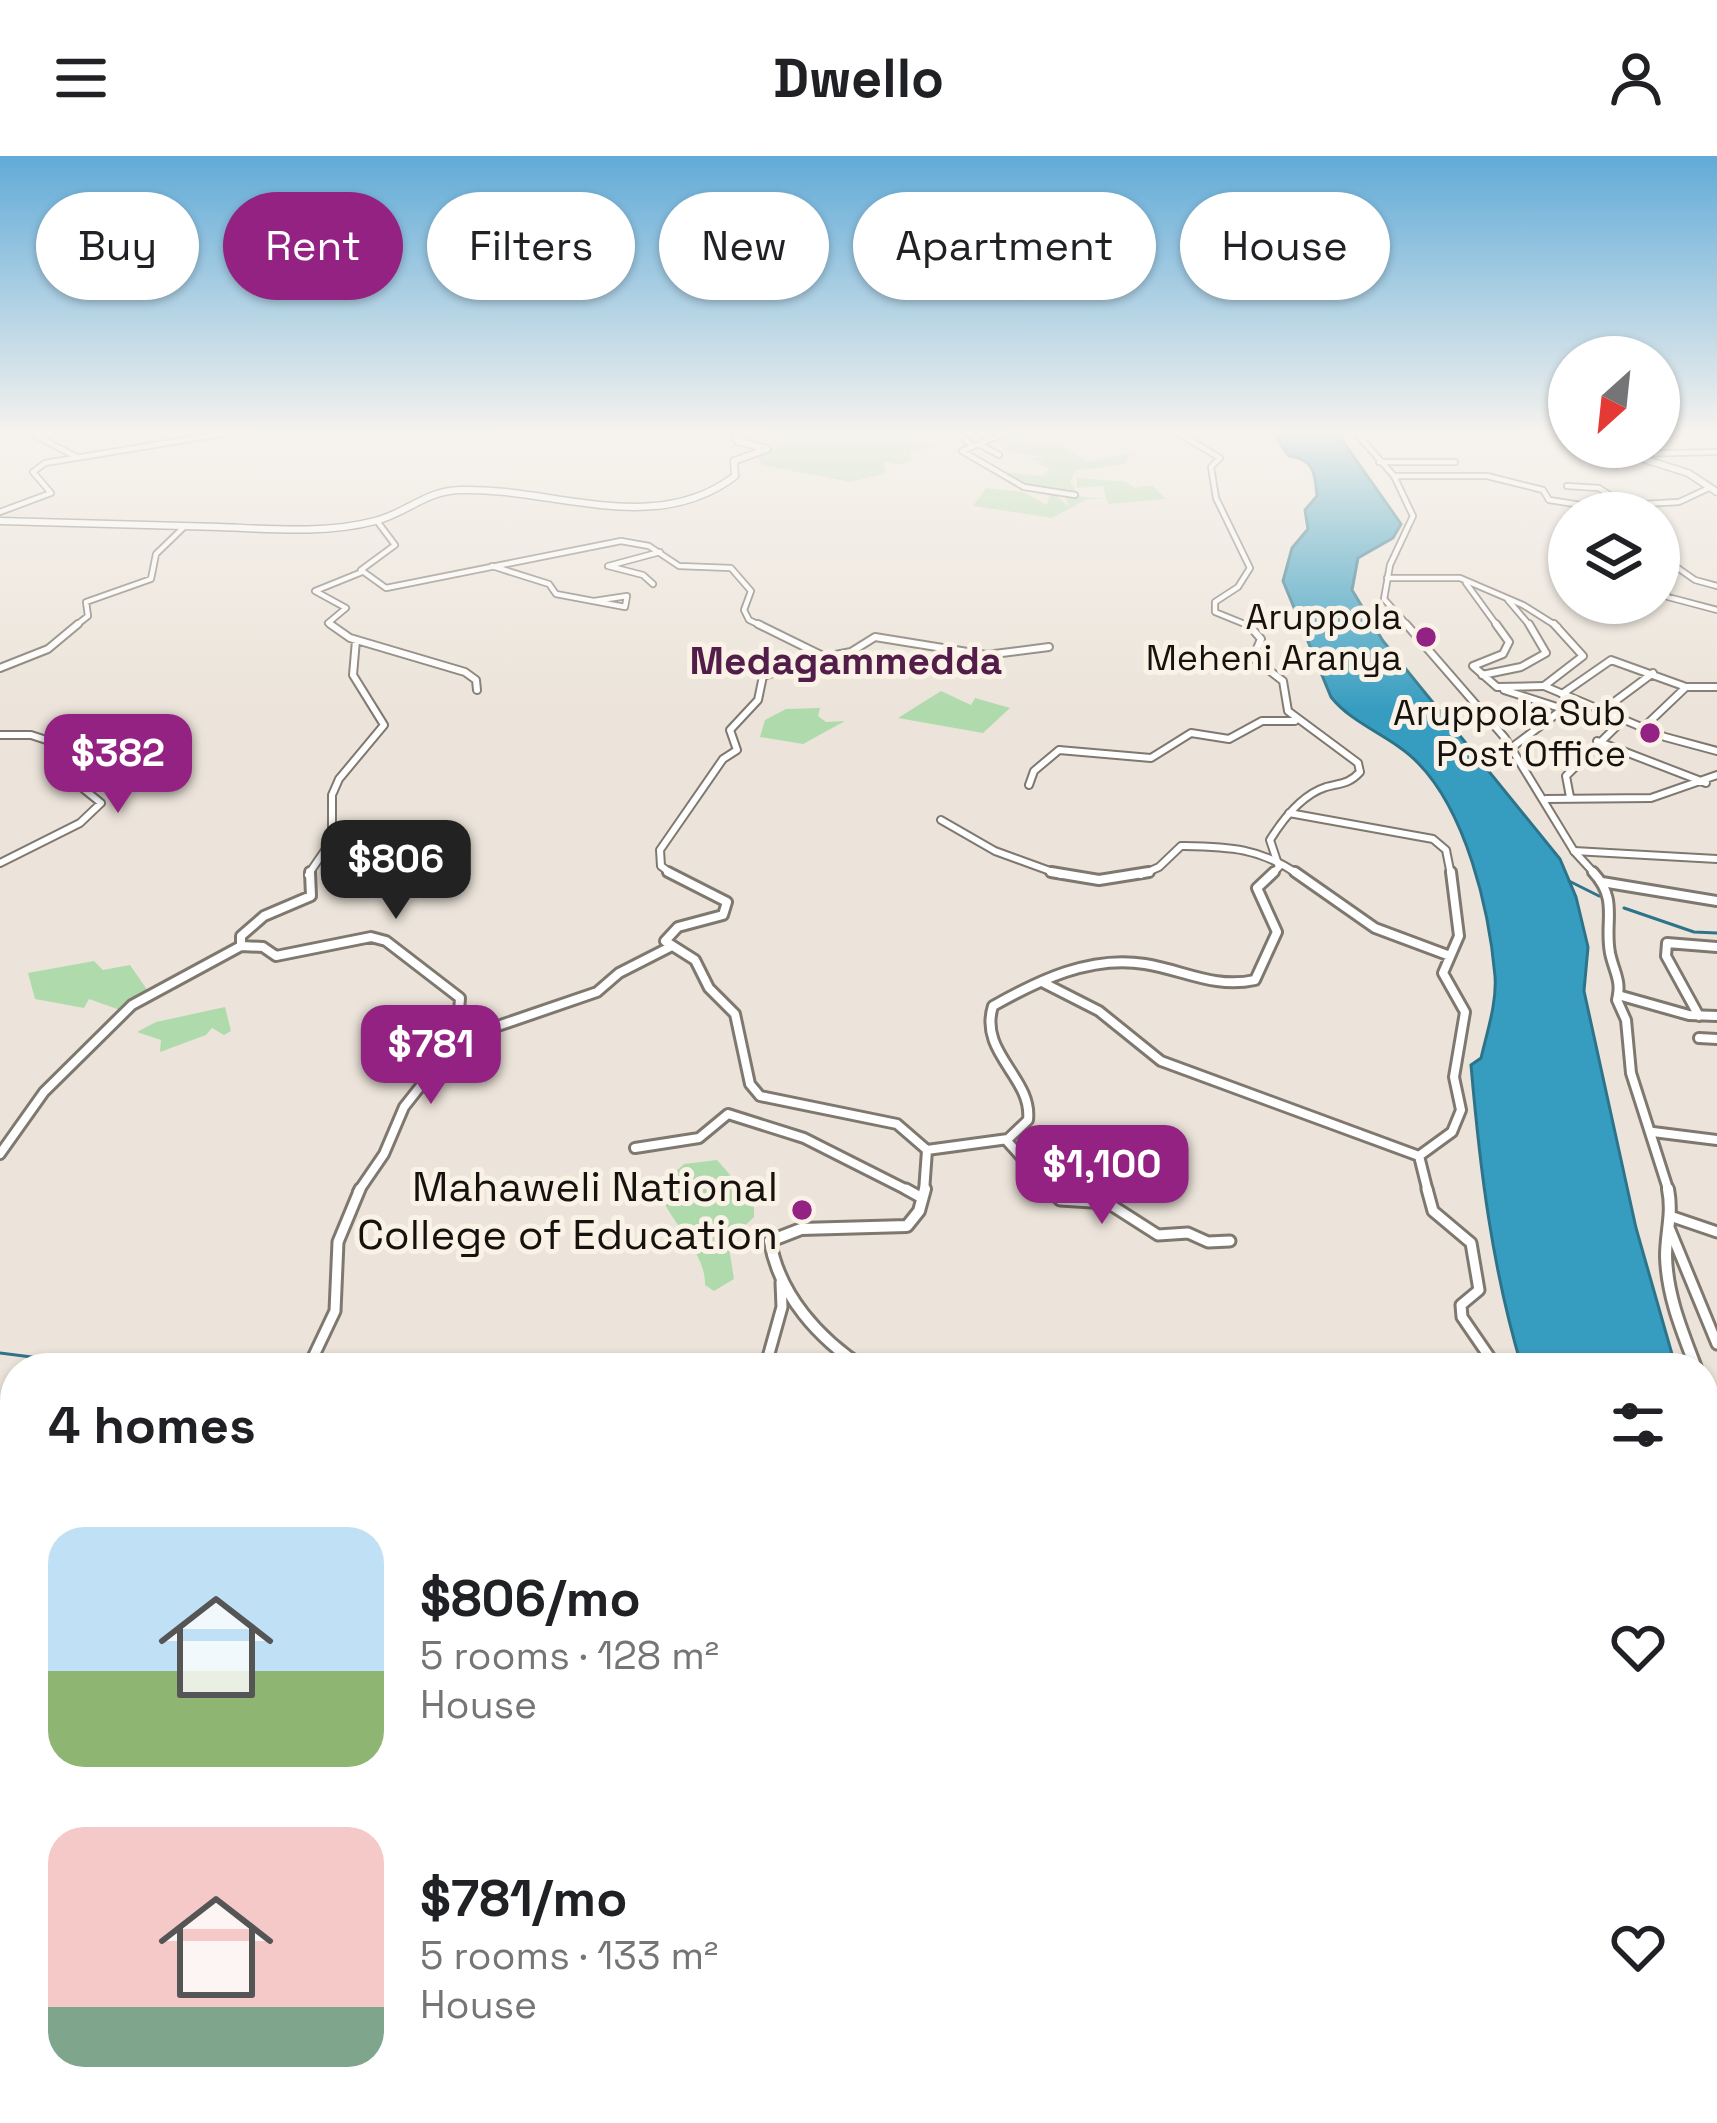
<!DOCTYPE html>
<meta charset="utf-8">
<style>
:root{--surface:#fff;--page:#f6f6f6;--text:#202124;--muted:#757577;--accent:#932283}
body{margin:0;font-family:"Space Grotesk",sans-serif;background:var(--page);color:var(--text);height:100vh;display:flex;flex-direction:column;font-size:45px;white-space:nowrap}
*{box-sizing:border-box;margin:0}
p{font-size:39px;color:var(--muted)}
.icon{flex:none;width:66px;height:66px;fill:none;stroke:currentColor;stroke-width:2;stroke-linecap:round;stroke-linejoin:round}
.map{position:relative;flex:1;overflow:hidden}
.drawer{position:absolute;left:0px;top:1197px;width:1719px;height:771px;display:flex;flex-direction:column;background:var(--surface);border-radius:48px 48px 0 0;box-shadow:0 3px 9px #0004}
.drawer>*{flex:none}
.top-card{position:absolute;left:36px;top:36px;width:1647px;height:108px;display:flex;gap:24px}
.needle{width:78px;rotate:207deg}
.controls{position:absolute;left:1548px;top:180px;display:grid;gap:24px}
.controls a{display:grid;place-items:center;width:132px;height:132px;border-radius:50%;background:var(--surface);box-shadow:0 3px 9px #0004;font-size:60px}
.price{position:absolute;translate:-50% -102px;padding:0 27px;border-radius:24px;background:var(--accent);color:#fff;font-size:39px;line-height:78px;filter:drop-shadow(0 3px 6px #0008)}
.price::after{content:'';position:absolute;left:50%;top:72px;width:36px;height:27px;margin-left:-18px;background:inherit;clip-path:polygon(0 0,100% 0,50% 100%)}
.price.active{background:#222;color:#fff}
ul{padding:0;list-style:none}
li{display:flex;align-items:center;gap:36px;height:300px;padding:0 48px}
li span{display:grid;place-items:center;flex:none;width:336px;height:240px;border-radius:36px;color:#555}
li>.icon{margin-inline-start:auto}
span .icon{width:144px;height:144px;fill:#fffc;stroke-width:1}
li b{font-size:51px}
h2{display:flex;justify-content:space-between;align-items:center;height:144px;padding:0 48px;font-size:51px}
.tag{padding:0 42px;border-radius:54px;background:var(--surface);box-shadow:0 3px 9px #0004;font-size:42px;line-height:108px}
.tag.active{background:var(--accent);color:#fff}
header{display:flex;justify-content:space-between;align-items:center;height:156px;padding:0 48px;background:var(--surface);font-size:54px;font-weight:800}
.map>svg:first-child{display:block}
.green{fill:#afdaac}
.water{fill:#379dc0;stroke:#2d748b;stroke-width:3}
.lines{fill:none;stroke-linecap:round;stroke-linejoin:round}
.stream-far1{stroke:#2d748b;stroke-width:3}
.stream{stroke:#2d748b;stroke-width:4.5}
.minor-far4-casing{stroke:#7f786f;stroke-width:8}
.minor-far3-casing{stroke:#7f786f;stroke-width:10}
.minor-far2-casing{stroke:#7f786f;stroke-width:14}
.minor-far1-casing{stroke:#7f786f;stroke-width:15}
.minor-casing{stroke:#7f786f;stroke-width:18}
.tertiary-far3-casing{stroke:#7f786f;stroke-width:8}
.tertiary-far2-casing{stroke:#7f786f;stroke-width:10}
.tertiary-far1-casing{stroke:#7f786f;stroke-width:14}
.tertiary-casing{stroke:#7f786f;stroke-width:16}
.secondary-far1-casing{stroke:#7f786f;stroke-width:9}
.secondary-casing{stroke:#7f786f;stroke-width:22}
.primary-far2-casing{stroke:#7f786f;stroke-width:9}
.primary-far1-casing{stroke:#7f786f;stroke-width:20}
.primary-casing{stroke:#7f786f;stroke-width:24}
.minor-far4{stroke:#fff;stroke-width:4.5}
.minor-far3{stroke:#fff;stroke-width:6}
.minor-far2{stroke:#fff;stroke-width:8}
.minor-far1{stroke:#fff;stroke-width:9}
.minor{stroke:#fff;stroke-width:12}
.tertiary-far3{stroke:#fff;stroke-width:4.5}
.tertiary-far2{stroke:#fff;stroke-width:6}
.tertiary-far1{stroke:#fff;stroke-width:8}
.tertiary{stroke:#fff;stroke-width:10}
.secondary-far1{stroke:#fff;stroke-width:6}
.secondary{stroke:#fff;stroke-width:16}
.primary-far2{stroke:#fff;stroke-width:6}
.primary-far1{stroke:#fff;stroke-width:14}
.primary{stroke:#fff;stroke-width:18}
.poi-dot{fill:#932283;stroke:#faf2e7;stroke-width:4.5}
.labels{text-anchor:middle;stroke-width:10;stroke-linejoin:round;paint-order:stroke}
.far-poi-label{font-size:36px;fill:#16130f;stroke:#faf2e7;text-anchor:end}
.far-quarter-label{font-size:39px;font-weight:bold;fill:#531d4a;stroke:#faf2e7}
.poi-label{font-size:42px;fill:#16130f;stroke:#faf2e7;text-anchor:end}
</style>
<header><svg class="icon" aria-label="menu" viewBox="0 0 24 24"><path d="M4 6h16M4 12h16M4 18h16"/></svg>Dwello<svg class="icon" aria-label="person" viewBox="0 0 24 24"><circle cx="12" cy="8" r="4"/><path d="M4 21q1-7 8-7t8 7"/></svg></header>
<div class="map">
<svg width="1717" height="1967" viewBox="0 0 1717 1967">
<rect width="100%" height="100%" fill="#ece4da"/>
<path class="green" d="M 772,277 L 846,277 L 855,282 L 859,277 L 918,277 L 914,286 L 929,284 L 934,292 L 910,296 L 912,303 L 902,309 L 883,306 L 886,317 L 850,326 L 762,309 L 758,301 L 773,290 Z
M 1011,278 L 1023,278 L 1036,288 L 1055,284 L 1086,306 L 1131,297 L 1125,308 L 1075,315 L 1070,326 L 1076,335 L 1028,331 L 1000,316 L 1057,321 L 1043,319 L 1050,312 L 1036,308 L 1045,305 L 1031,304 L 1042,301 L 1012,297 L 992,286 Z
M 1077,322 L 1125,326 L 1135,332 L 1152,329 L 1166,343 L 1108,348 L 1103,330 L 1077,332 Z
M 986,332 L 1023,336 L 1047,349 L 1050,338 L 1055,338 L 1069,351 L 1065,339 L 1105,343 L 1087,343 L 1052,362 L 973,350 Z
M 941,535 L 971,549 L 975,542 L 1010,552 L 983,577 L 898,562 Z
M 820,552 L 818,560 L 826,566 L 845,565 L 803,588 L 760,581 L 765,564 L 786,553 Z
M 94,805 L 103,814 L 130,809 L 148,835 L 123,855 L 89,843 L 84,852 L 35,843 L 28,817 Z
M 225,851 L 231,875 L 224,879 L 212,872 L 206,879 L 160,896 L 161,884 L 137,876 L 156,866 Z
M 717,1004 L 754,1046 L 754,1061 L 728,1086 L 734,1123 L 714,1135 L 705,1129 C 706,1095 668,1065 658,1032 L 684,1008 Z"/>
<path class="water" d="M 1273,277 L 1337,277 L 1401,368 L 1393,382 L 1358,402 L 1352,434 L 1383,485 L 1560,703 L 1576,741 L 1588,791 L 1584,835 L 1636,1072 L 1676,1212 L 1522,1212 C 1492,1112 1480,1013 1471,909 L 1481,902 C 1487,876 1497,847 1495,820 C 1489,752 1466,656 1418,607 C 1392,580 1353,569 1331,541 L 1283,425 L 1292,392 L 1308,373 L 1305,354 L 1317,340 C 1315,318 1315,303 1289,300 Z
M 1704,1275 L 1717,1305 L 1717,1543 L 1704,1543 Z
M 1717,1563 L 1717,1747 L 1704,1726 L 1704,1564 Z"/>
<g class="lines">
<path class="stream-far1" d="M 1569,725 L 1599,740
M 1624,752 L 1694,776 L 1717,777
M 0,1197 L 118,1212"/>
<path class="stream" d="M 0,1800 L 15,1796"/>
<g class="minor-far4-casing">
<path id="minor-far4" d="M 41,277 L 36,280 L 77,301
M 958,277 L 971,289
M 1005,277 L 962,295 L 1024,331 L 1075,339
M 1477,277 L 1562,277
M 979,288 L 999,299
M 1629,298 L 1717,296
M 1379,306 L 1455,306
M 1394,320 L 1487,320 L 1543,334 L 1549,344 L 1620,355 L 1625,349 L 1679,346 L 1709,332
M 1567,330 L 1599,332 L 1625,349
M 1659,385 L 1670,395 L 1665,403 L 1695,424 L 1717,430
M 492,410 L 549,428 L 556,438 L 625,451 L 627,440 L 594,445
M 1466,427 L 1498,471
M 653,428 L 643,419 L 608,410 L 660,396
M 1663,430 L 1668,441 L 1717,454
M 1508,444 L 1531,471
M 74,471 L 88,460 L 86,446 L 151,423 L 156,398 L 184,371
M 334,471 L 328,467 L 346,452 L 315,435 L 362,416"/>
</g>
<g class="minor-far3-casing">
<path id="minor-far3" d="M 330,468 L 350,482 L 465,516 L 476,524 L 477,534
M 1496,468 L 1509,486 L 1503,498 L 1473,510 L 1497,531 L 1544,530
M 825,501 L 851,496 L 875,481 L 986,499 L 1049,491
M 0,512 L 48,493 L 78,468
M 1482,519 L 1521,511 L 1546,497 L 1529,468
M 1686,531 L 1717,531
M 1504,534 L 1563,553 L 1511,592
M 1562,538 L 1611,504 L 1686,531 L 1643,572
M 1602,555 L 1653,517
M 0,579 L 31,579 L 92,599 L 75,626 L 101,647 L 80,667 L 0,707
M 1597,585 L 1706,627
M 1029,629 L 1034,615 L 1059,594 L 1151,602 L 1191,577 L 1229,583 L 1262,565 L 1295,565
M 1570,641 L 1566,620 L 1623,564
M 1546,643 L 1651,642 L 1717,619
M 1289,657 L 1433,683 L 1446,694 L 1451,719
M 941,664 L 995,695 L 1061,719
M 1574,695 L 1717,703
M 308,719 L 332,684 L 332,639 L 339,623 L 384,569 L 353,519 L 356,484
M 1141,719 L 1159,711 L 1181,690 C 1228,691 1259,691 1299,719"/>
</g>
<g class="minor-far2-casing">
<path id="minor-far2" d="M 1051,716 L 1099,724 L 1149,716
M 1295,716 L 1375,772 L 1450,800
M 1602,726 L 1717,745
M 241,790 L 263,791 L 276,800 L 371,781 L 386,785 L 460,842 L 457,884
M 1042,826 L 1099,855 L 1161,905 L 1419,1000
M 1618,839 L 1689,859 L 1717,860
M 1699,860 L 1666,800 L 1667,787 L 1717,791
M 1699,882 L 1717,883
M 1653,976 L 1717,984
M 1007,985 L 1053,1036
M 635,992 L 699,982 L 728,958 L 804,982 L 911,1036
M 0,998 L 44,936 L 132,849 L 241,790 L 241,780 L 264,760 L 311,740 L 310,716
M 358,1036 L 384,998 L 404,951 L 457,884 L 597,836 L 619,817 L 672,790
M 1428,1036 L 1419,1000 L 1452,976 L 1461,954 L 1454,921 L 1465,856 L 1443,817 L 1459,780 L 1451,716"/>
</g>
<g class="minor-far1-casing">
<path id="minor-far1" d="M 906,1033 L 922,1042
M 1050,1033 L 1060,1044 L 1108,1047 L 1158,1079 L 1188,1077 L 1208,1086 L 1230,1085
M 1427,1033 L 1433,1055 L 1471,1087 L 1479,1134 L 1461,1149 L 1462,1161 L 1497,1212
M 1673,1061 L 1717,1076
M 1670,1074 L 1717,1188
M 308,1212 L 335,1155 L 338,1086 L 360,1033
M 765,1212 L 782,1151 L 781,1126"/>
</g>
<g class="minor-casing">
<path id="minor" d="M 0,1599 L 15,1609
M 200,1953 L 200,1967
M 115,1967 L 122,1953
M 692,1967 L 700,1953"/>
</g>
<g class="tertiary-far3-casing">
<path id="tertiary-far3" d="M 1178,277 L 1220,302 L 1211,311 L 1216,342 L 1250,412 L 1238,431 L 1215,446 L 1215,456 L 1252,471
M 1356,277 L 1394,320 L 1413,360 L 1390,409 L 1384,443 L 1409,471
M 0,356 L 51,337 L 33,316 L 45,307 L 227,277
M 377,365 L 395,389 L 361,414 L 386,432 L 621,385 L 649,390 L 679,410 L 731,412 L 751,435 L 744,454 L 749,464 L 764,471
M 1387,422 L 1460,422 L 1523,449 L 1558,471"/>
</g>
<g class="tertiary-far2-casing">
<path id="tertiary-far2" d="M 758,468 L 825,501
M 1248,468 L 1261,483 L 1253,502 L 1283,525 L 1288,555 L 1358,607 L 1360,616 C 1349,628 1341,627 1326,631 C 1301,639 1283,663 1270,684 L 1279,711 L 1271,719
M 1406,468 L 1505,582 L 1574,695 L 1596,719
M 1544,530 L 1583,500 L 1554,468
M 1544,530 L 1665,581 L 1717,595
M 673,719 L 661,710 L 660,694 L 723,603 L 737,594 L 730,574 L 758,544 L 763,520 L 825,501"/>
</g>
<g class="tertiary-far1-casing">
<path id="tertiary-far1" d="M 668,716 L 727,746 L 723,759 L 678,771 L 665,785 L 695,804 L 709,832 L 735,858 L 750,928 L 760,940 L 897,968 L 927,994
M 1593,716 C 1619,744 1604,765 1610,797 C 1614,816 1622,825 1617,844 L 1626,864 L 1631,917 L 1669,1036
M 927,994 L 1008,983 L 1028,964 C 1033,922 978,897 993,850 C 1039,824 1091,799 1145,808 C 1183,814 1215,833 1255,824 L 1277,776 L 1257,732 L 1274,716
M 924,1036 L 927,994"/>
</g>
<g class="tertiary-casing">
<path id="tertiary" d="M 1668,1033 C 1673,1058 1666,1076 1666,1100 C 1667,1140 1682,1175 1696,1212
M 864,1212 C 819,1183 779,1139 770,1085 L 801,1073 L 907,1070 L 919,1055 L 925,1033
M 1704,1231 L 1717,1260"/>
</g>
<g class="secondary-far1-casing">
<path id="secondary-far1" d="M 0,365 C 73,367 147,369 220,371 C 269,373 327,378 375,365 C 407,357 425,335 460,334 C 552,331 654,382 735,320 L 734,305 L 767,293 L 737,285 L 733,277"/>
</g>
<g class="secondary-casing">
<path id="secondary" d="M 1704,1551 L 1717,1551"/>
</g>
<g class="primary-far2-casing">
<path id="primary-far2" d="M 1629,291 L 1628,298 L 1688,317 L 1717,336"/>
</g>
<g class="primary-far1-casing">
<path id="primary-far1" d="M 0,1253 L 15,1260"/>
</g>
<g class="primary-casing">
<path id="primary" d="M 1225,1953 L 1244,1967
M 1560,1953 L 1598,1967
M 1502,1967 L 1530,1953"/>
</g>
<use href="#minor-far4" class="minor-far4"/>
<use href="#minor-far3" class="minor-far3"/>
<use href="#minor-far2" class="minor-far2"/>
<use href="#minor-far1" class="minor-far1"/>
<use href="#minor" class="minor"/>
<use href="#tertiary-far3" class="tertiary-far3"/>
<use href="#tertiary-far2" class="tertiary-far2"/>
<use href="#tertiary-far1" class="tertiary-far1"/>
<use href="#tertiary" class="tertiary"/>
<use href="#secondary-far1" class="secondary-far1"/>
<use href="#secondary" class="secondary"/>
<use href="#primary-far2" class="primary-far2"/>
<use href="#primary-far1" class="primary-far1"/>
<use href="#primary" class="primary"/>
</g>
<linearGradient id="sky" x2="0" y2="1"><stop stop-color="#61abd8"/><stop offset="0.5" stop-color="#f6f3ee"/><stop offset="1" stop-color="#f6f3ee" stop-opacity="0"/></linearGradient>
<rect width="1717" height="553" fill="url(#sky)"/>
<g class="poi-dot">
<circle cx="1426" cy="481" r="12"/>
<circle cx="1650" cy="577" r="12"/>
<circle cx="802" cy="1054" r="12"/>
</g>
<g class="labels">
<g class="far-poi-label">
<text x="1402" y="473">Aruppola<tspan x="1402" dy="41">Meheni Aranya</tspan></text>
<text x="1626" y="569">Aruppola Sub<tspan x="1626" dy="41">Post Office</tspan></text>
</g>
<g class="far-quarter-label">
<text x="846" y="518">Medagammedda</text>
</g>
<g class="poi-label">
<text x="778" y="1045">Mahaweli National<tspan x="778" dy="48">College of Education</tspan></text>
</g>
</g>
</svg>
<div class="controls">
<a><svg class="needle" viewBox="-14 -14 28 28"><path d="M0-13l5 13h-10z" fill="#e53935"/><path d="M0 13l5-13h-10z" fill="#757577"/></svg></a>
<a><svg class="icon" aria-label="layers" viewBox="0 0 24 24"><path d="M12 4l9 5-9 5-9-5zM3 14l9 5 9-5"/></svg></a>
</div>
<b class="price" style="left:118px;top:660px">$382</b>
<b class="price active" style="left:396px;top:766px">$806</b>
<b class="price" style="left:431px;top:951px">$781</b>
<b class="price" style="left:1102px;top:1071px">$1,100</b>
<div class="top-card">
<a class="tag">Buy</a>
<a class="tag active">Rent</a>
<a class="tag">Filters</a>
<a class="tag">New</a>
<a class="tag">Apartment</a>
<a class="tag">House</a>
</div>
<section class="drawer">
<h2>4 homes<svg class="icon" aria-label="filters" viewBox="0 0 24 24"><path d="M4 7h16M4 17h16"/><circle cx="9" cy="7" r="2"/><circle cx="15" cy="17" r="2"/></svg></h2>
<ul>
<li><span style="background:linear-gradient(#bfe0f5 60%,#8fb573 0)"><svg class="icon" aria-label="home" viewBox="0 0 24 24"><path d="M3 11l9-7 9 7M6 9v11h12V9"/></svg></span><div><b>$806/mo</b><p>5 rooms · 128 m²</p><p>House</p></div><svg class="icon" aria-label="heart" viewBox="0 0 24 24"><path d="M12 20l-8-8c-3-5 5-10 8-4 3-6 11-1 8 4z"/></svg></li>
<li><span style="background:linear-gradient(#f6c9c9 75%,#7fa58c 0)"><svg class="icon" aria-label="home" viewBox="0 0 24 24"><path d="M3 11l9-7 9 7M6 9v11h12V9"/></svg></span><div><b>$781/mo</b><p>5 rooms · 133 m²</p><p>House</p></div><svg class="icon" aria-label="heart" viewBox="0 0 24 24"><path d="M12 20l-8-8c-3-5 5-10 8-4 3-6 11-1 8 4z"/></svg></li>
</ul>
</section>
</div>
